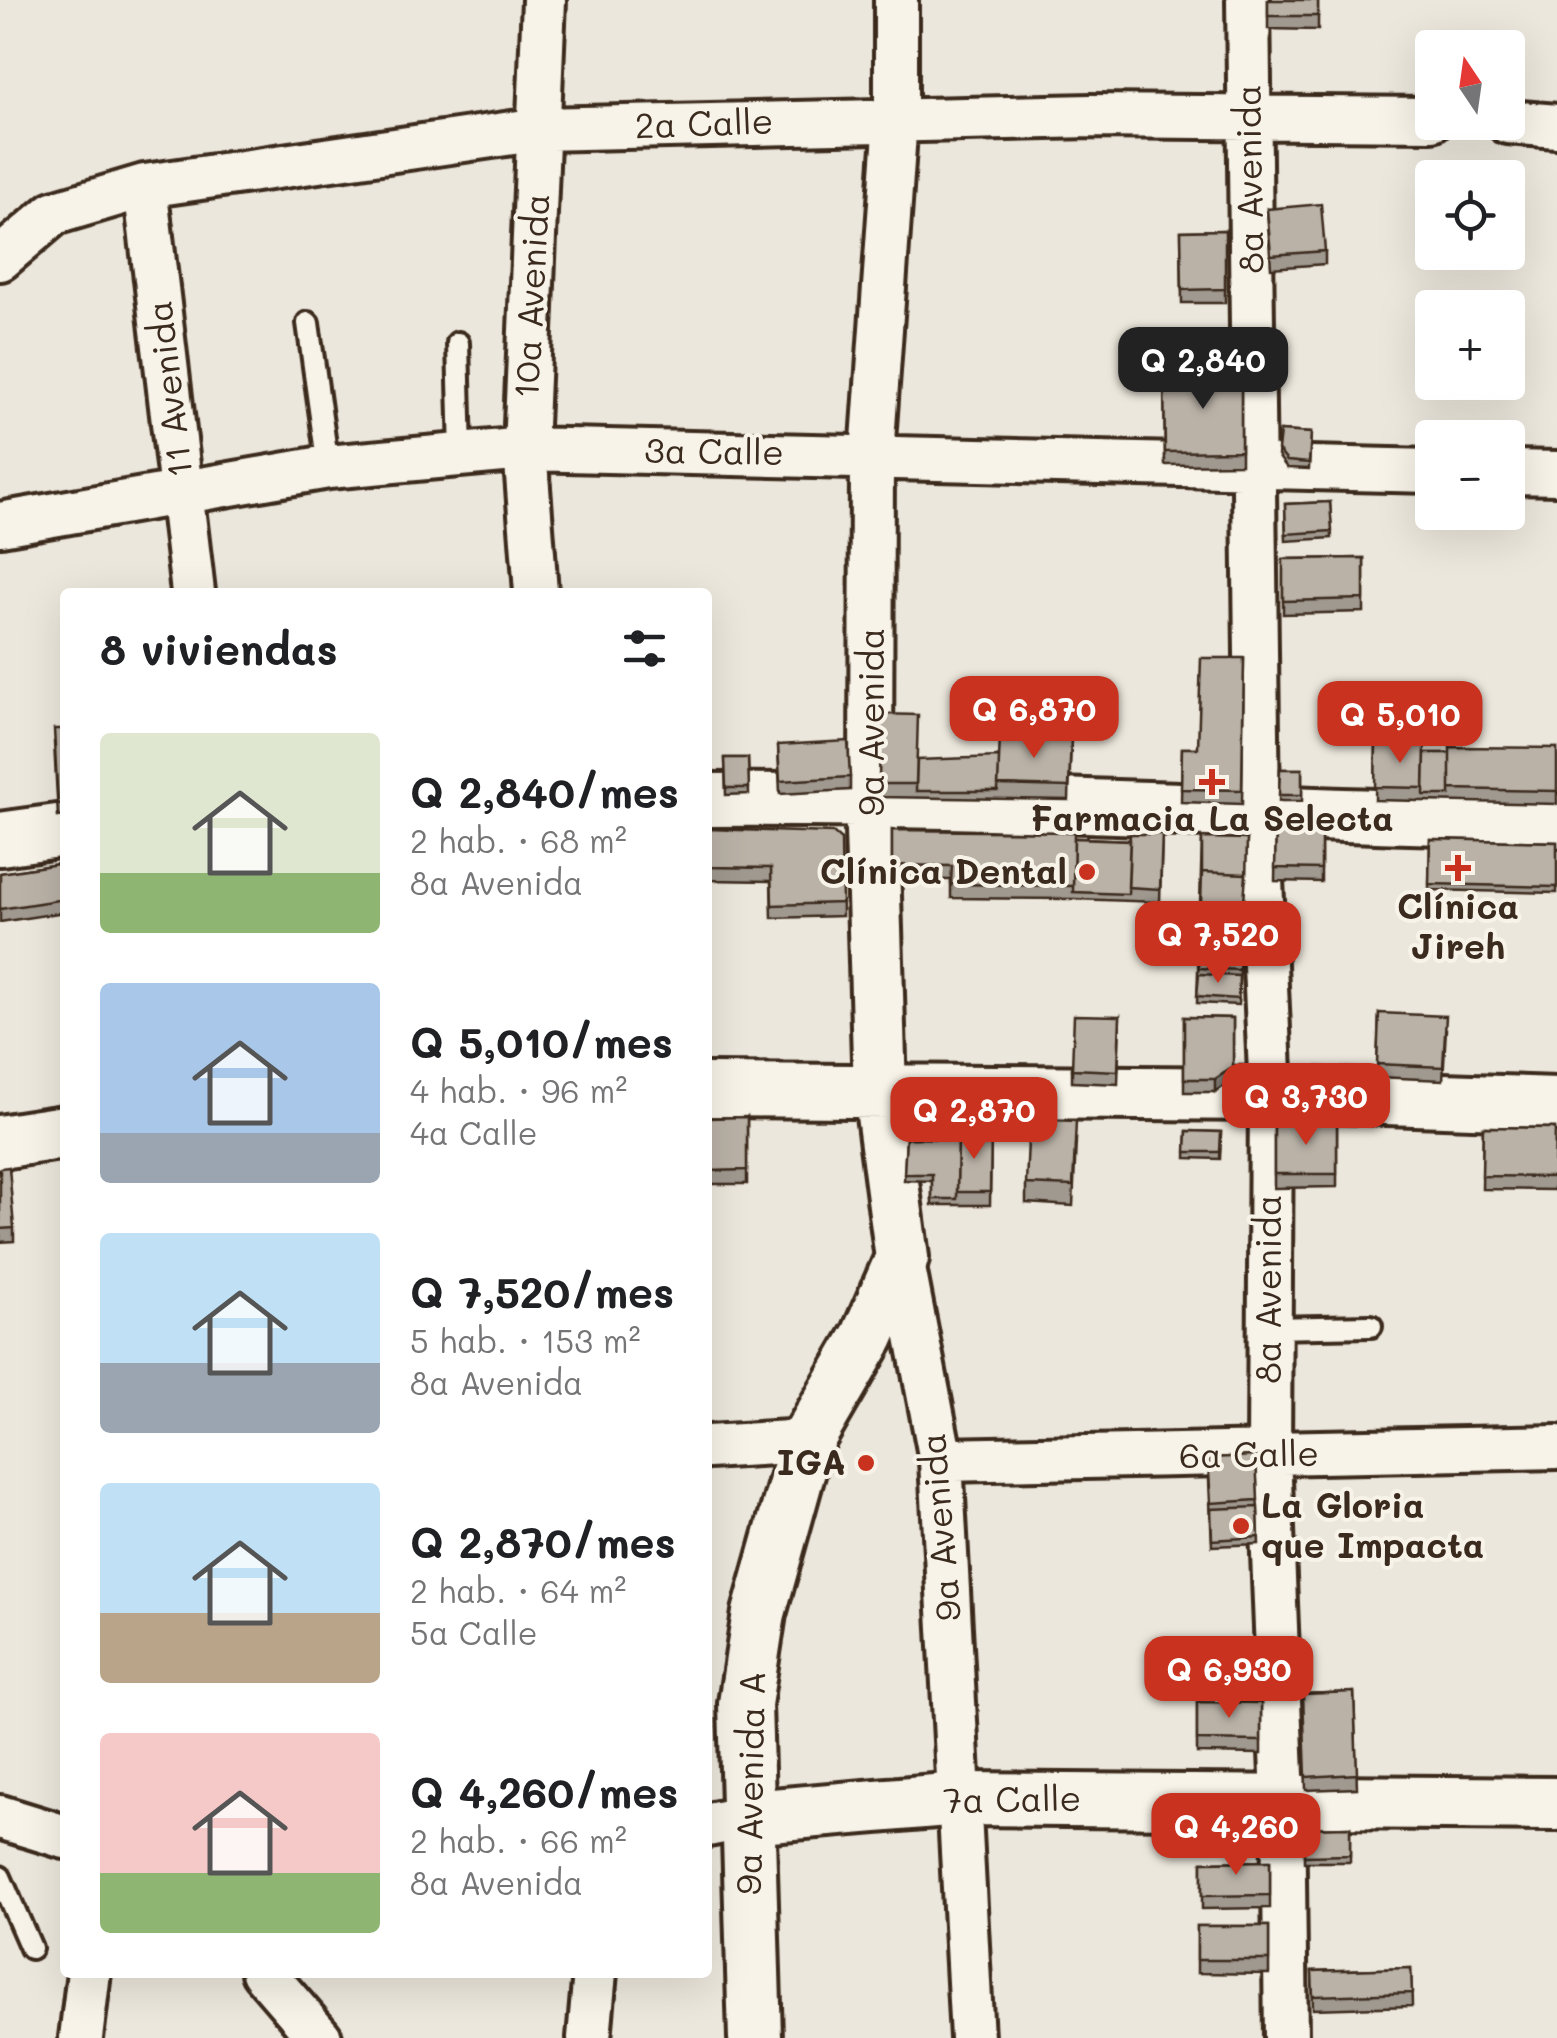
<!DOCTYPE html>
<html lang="es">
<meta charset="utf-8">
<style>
:root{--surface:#fff;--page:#f2f2f2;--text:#202124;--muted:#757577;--accent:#c8321e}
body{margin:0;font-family:Mali,sans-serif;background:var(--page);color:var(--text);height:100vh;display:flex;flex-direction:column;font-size:38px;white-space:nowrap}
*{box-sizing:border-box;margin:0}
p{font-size:32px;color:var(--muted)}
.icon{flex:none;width:55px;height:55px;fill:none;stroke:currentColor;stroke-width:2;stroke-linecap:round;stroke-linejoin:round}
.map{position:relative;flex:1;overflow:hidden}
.details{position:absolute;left:60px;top:588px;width:652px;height:1390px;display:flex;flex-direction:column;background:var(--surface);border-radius:10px;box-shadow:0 10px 40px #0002}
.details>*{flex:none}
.needle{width:65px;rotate:347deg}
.tools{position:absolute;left:1415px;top:30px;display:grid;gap:20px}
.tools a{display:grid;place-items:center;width:110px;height:110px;border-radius:10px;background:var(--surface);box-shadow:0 10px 40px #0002;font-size:50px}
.price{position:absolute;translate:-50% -85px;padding:0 22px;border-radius:20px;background:var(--accent);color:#fff;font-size:32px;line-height:65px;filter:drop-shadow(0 2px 5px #0008)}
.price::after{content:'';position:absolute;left:50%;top:60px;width:30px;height:22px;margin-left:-15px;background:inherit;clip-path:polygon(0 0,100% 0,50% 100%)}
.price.on{background:#222;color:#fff}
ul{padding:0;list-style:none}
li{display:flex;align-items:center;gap:30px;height:250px;padding:0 40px}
li span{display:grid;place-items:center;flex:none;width:280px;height:200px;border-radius:10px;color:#555}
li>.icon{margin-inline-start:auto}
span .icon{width:120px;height:120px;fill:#fffc;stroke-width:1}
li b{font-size:42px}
h2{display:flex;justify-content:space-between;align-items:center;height:120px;padding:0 40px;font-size:42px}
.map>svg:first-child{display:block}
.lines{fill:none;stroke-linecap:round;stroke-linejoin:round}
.service-casing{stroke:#3b2a1e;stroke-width:28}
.minor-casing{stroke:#3b2a1e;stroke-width:50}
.tertiary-casing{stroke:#3b2a1e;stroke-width:60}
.service{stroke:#f7f3e8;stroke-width:20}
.minor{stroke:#f7f3e8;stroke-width:42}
.tertiary{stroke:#f7f3e8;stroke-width:52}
.wall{fill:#a09990;stroke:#3b2a1e;stroke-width:2.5}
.shaded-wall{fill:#827d75;stroke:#3b2a1e;stroke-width:2.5}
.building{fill:#bab2a7;stroke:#3b2a1e;stroke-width:2.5}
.poi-dot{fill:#c8321e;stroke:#f7f3e8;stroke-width:4}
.labels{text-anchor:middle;stroke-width:8;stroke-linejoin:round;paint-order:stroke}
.street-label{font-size:35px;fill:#3b2a1e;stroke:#f7f3e8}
.poi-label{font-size:35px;font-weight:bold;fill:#3b2a1e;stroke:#f7f3e8}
</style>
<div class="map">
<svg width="1557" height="2038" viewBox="0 0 1557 2038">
<rect width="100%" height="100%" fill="#ece7dc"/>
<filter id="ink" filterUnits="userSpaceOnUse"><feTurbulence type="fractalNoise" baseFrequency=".01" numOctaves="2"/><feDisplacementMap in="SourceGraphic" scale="20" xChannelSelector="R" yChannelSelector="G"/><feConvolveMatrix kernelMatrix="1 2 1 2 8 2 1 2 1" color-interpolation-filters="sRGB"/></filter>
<g filter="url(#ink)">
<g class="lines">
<g class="service-casing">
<path id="service" d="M 308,323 L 328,467
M 458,343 L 461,455
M 1269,1328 L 1371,1326
M 0,1877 L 31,1948"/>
</g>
<g class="minor-casing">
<path id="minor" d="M 1248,0 L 1258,815 L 1271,1094 L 1269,1455 L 1283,1800 L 1286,2038
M 1508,122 L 1557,126
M 145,186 L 193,592
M 0,259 L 54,213 L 145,186 L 540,129 L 1091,116 L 1432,119
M 1508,472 L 1557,473
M 0,524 L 328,467 L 525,449 L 1432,471
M 536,592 L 525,449 L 544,0
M 871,798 L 872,455 L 896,119 L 896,0
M 902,1258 L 941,1460 L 972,2038
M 708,1447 L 807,1441
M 941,1460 L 1557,1447
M 0,1817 L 65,1837
M 708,1825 L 748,1817
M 263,1972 L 320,2038
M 81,2038 L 89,1972
M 589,2038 L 595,1972"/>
</g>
<g class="tertiary-casing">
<path id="tertiary" d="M 708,800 C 991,798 1274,815 1557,821
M 0,839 L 65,830
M 708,1090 L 1271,1094 L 1557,1104
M 0,1142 L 65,1132
M 748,1817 L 958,1799 L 1557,1804
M 755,2038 L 745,1704 L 759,1613 L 807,1441 L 868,1336 L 902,1258 L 880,1092 L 871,798"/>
</g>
<use href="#service" class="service"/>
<use href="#minor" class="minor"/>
<use href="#tertiary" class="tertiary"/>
</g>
<path class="wall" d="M 1268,0 L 1318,0 L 1318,30 L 1268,29 Z
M 1267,209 L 1325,251 L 1325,264 L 1271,268 Z
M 1225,230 L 1225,303 L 1182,303 L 1181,231 Z
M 1241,372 L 1241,464 L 1165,465 L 1164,373 Z
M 1280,431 L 1311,433 L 1309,469 L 1287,468 L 1278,456 Z
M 1330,502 L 1332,538 L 1286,541 L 1285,504 Z
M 1364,558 L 1364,612 L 1283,614 L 1283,559 Z
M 1244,658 L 1242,804 L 1181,802 L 1182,748 L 1198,748 Z
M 880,714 L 917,778 L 1071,737 L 1069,800 L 879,797 Z
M 65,729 L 65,816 L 58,817 L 54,742 Z
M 778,745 L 850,777 L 850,790 L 780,794 Z
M 1376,745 L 1425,753 L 1450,753 L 1557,748 L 1557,804 L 1375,800 Z
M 725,758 L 748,758 L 749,794 L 726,795 Z
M 1280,769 L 1302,769 L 1302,801 L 1279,801 Z
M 708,829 L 841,840 L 842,916 L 772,918 L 771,881 L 708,880 Z
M 892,830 L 1130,840 L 1162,834 L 1160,902 L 1073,899 L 951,898 L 951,880 L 892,879 Z
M 1276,830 L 1321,831 L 1321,882 L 1275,881 Z
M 1202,838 L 1247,839 L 1238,1005 L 1197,1003 Z
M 1430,839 L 1557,842 L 1557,893 L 1429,890 Z
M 65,863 L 65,912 L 0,922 L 0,873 Z
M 1379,1013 L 1446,1029 L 1443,1080 L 1377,1077 Z
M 1120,1016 L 1118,1084 L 1072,1082 L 1072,1069 Z
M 1184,1017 L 1233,1018 L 1233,1080 L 1215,1092 L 1184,1092 Z
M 747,1117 L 747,1184 L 708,1184 L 708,1164 Z
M 1274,1122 L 1337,1122 L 1337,1187 L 1274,1188 Z
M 1483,1127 L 1555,1128 L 1554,1190 L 1482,1189 Z
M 1187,1131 L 1221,1132 L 1220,1159 L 1186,1158 Z
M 991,1133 L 990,1205 L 932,1205 L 932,1181 L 904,1180 L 906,1138 L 958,1139 Z
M 1076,1140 L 1073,1206 L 1026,1203 L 1026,1184 Z
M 0,1168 L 14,1228 L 14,1241 L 0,1242 Z
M 1256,1456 L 1259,1544 L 1212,1546 L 1208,1458 Z
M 1354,1692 L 1357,1788 L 1306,1790 L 1303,1694 Z
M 1197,1702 L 1261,1703 L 1261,1754 L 1197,1753 Z
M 1350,1827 L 1350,1862 L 1304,1862 L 1304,1828 Z
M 1270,1861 L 1270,1908 L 1202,1909 L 1202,1862 Z
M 1197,1926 L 1269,1926 L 1269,1974 L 1197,1973 Z
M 1411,1968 L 1412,2006 L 1313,2009 L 1312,1971 Z"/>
<path class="shaded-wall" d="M 1233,1067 L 1233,1080 L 1215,1092 L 1215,1079 Z"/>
<path class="building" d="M 1268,0 L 1318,0 L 1318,16 L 1268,16 Z
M 1321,204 L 1325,251 L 1271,255 L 1267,209 Z
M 1225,230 L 1225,289 L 1182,290 L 1181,231 Z
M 1241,372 L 1241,451 L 1165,452 L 1164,373 Z
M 1280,431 L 1311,433 L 1309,463 L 1287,461 L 1278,450 Z
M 1330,502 L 1332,531 L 1286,534 L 1285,504 Z
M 1364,558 L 1364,599 L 1283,601 L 1283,559 Z
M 1201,658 L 1244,658 L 1242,790 L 1181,789 L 1182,748 L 1198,748 Z
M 880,714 L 918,715 L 916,784 L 879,784 Z
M 54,729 L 65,729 L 65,803 L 58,804 Z
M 1000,735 L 1071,737 L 1069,787 L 998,785 Z
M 848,741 L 850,777 L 780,781 L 778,745 Z
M 1376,745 L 1425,746 L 1424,788 L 1375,787 Z
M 1450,747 L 1557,748 L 1557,791 L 1450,789 Z
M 1425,753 L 1450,753 L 1450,795 L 1424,795 Z
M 999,757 L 998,791 L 916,791 L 917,760 Z
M 725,758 L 748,758 L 749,788 L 726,788 Z
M 1280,769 L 1302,769 L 1302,795 L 1279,795 Z
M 708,829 L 833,833 L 841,840 L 842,903 L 772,905 L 771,868 L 708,867 Z
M 892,830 L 1074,832 L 1073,886 L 951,884 L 952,866 L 892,865 Z
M 1276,830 L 1321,831 L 1321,869 L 1275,868 Z
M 1130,834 L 1162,834 L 1160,889 L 1128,887 Z
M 1074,838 L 1130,840 L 1128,894 L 1073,892 Z
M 1202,838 L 1247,839 L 1246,881 L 1246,874 L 1202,872 Z
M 1430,839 L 1557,842 L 1557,887 L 1429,884 Z
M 65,863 L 65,899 L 0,909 L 0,873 Z
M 1202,872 L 1246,874 L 1239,970 L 1199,968 Z
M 1199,974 L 1239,976 L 1238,999 L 1197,996 Z
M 1379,1013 L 1446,1016 L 1443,1067 L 1377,1064 Z
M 1074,1015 L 1120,1016 L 1118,1071 L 1072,1069 Z
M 1184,1017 L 1233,1018 L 1233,1067 L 1215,1079 L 1184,1079 Z
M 747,1117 L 747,1170 L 708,1171 L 708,1118 Z
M 1029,1119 L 1076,1121 L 1073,1186 L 1026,1184 Z
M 1274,1122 L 1337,1122 L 1337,1174 L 1274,1174 Z
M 1483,1127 L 1555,1128 L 1554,1177 L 1482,1176 Z
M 1187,1131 L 1221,1132 L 1220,1152 L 1186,1152 Z
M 958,1132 L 991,1133 L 990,1192 L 957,1192 Z
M 906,1138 L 958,1139 L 957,1199 L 932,1199 L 932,1174 L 904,1174 Z
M 9,1167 L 14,1228 L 0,1229 L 0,1168 Z
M 1256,1456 L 1258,1500 L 1211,1503 L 1208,1458 Z
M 1258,1507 L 1259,1537 L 1212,1540 L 1211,1509 Z
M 1354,1692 L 1357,1774 L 1306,1777 L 1303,1694 Z
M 1197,1702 L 1261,1703 L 1261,1741 L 1197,1740 Z
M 1350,1827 L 1350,1855 L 1304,1856 L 1304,1828 Z
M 1270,1861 L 1270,1895 L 1202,1896 L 1202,1862 Z
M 1197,1926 L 1269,1926 L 1269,1960 L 1197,1960 Z
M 1411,1968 L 1412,1993 L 1313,1996 L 1312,1971 Z"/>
</g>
<g class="poi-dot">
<path d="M1207 767h10v10h10v10h-10v10h-10v-10h-10v-10h10z"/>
<path d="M1453 853h10v10h10v10h-10v10h-10v-10h-10v-10h10z"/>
<circle cx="1087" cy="872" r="10"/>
<circle cx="866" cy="1463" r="10"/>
<circle cx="1241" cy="1526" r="10"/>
</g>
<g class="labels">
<g class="street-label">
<text transform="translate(704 124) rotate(-2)" y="12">2a Calle</text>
<text transform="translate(1250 179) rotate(-91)" y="12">8a Avenida</text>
<text transform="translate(532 296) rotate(-87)" y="12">10a Avenida</text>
<text transform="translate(170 389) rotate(-97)" y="12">11 Avenida</text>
<text transform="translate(714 452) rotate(1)" y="12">3a Calle</text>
<text transform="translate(872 722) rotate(-90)" y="12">9a Avenida</text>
<text transform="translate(1269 1289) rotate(-90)" y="12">8a Avenida</text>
<text transform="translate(1249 1455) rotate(-1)" y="12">6a Calle</text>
<text transform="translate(941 1527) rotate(-95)" y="12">9a Avenida</text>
<text transform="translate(751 1783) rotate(-89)" y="12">9a Avenida A</text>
<text transform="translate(1012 1800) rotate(-1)" y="12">7a Calle</text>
</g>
<g class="poi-label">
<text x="1212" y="831">Farmacia La Selecta</text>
<text x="1067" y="884" text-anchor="end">Clínica Dental</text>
<text x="1458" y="919">Clínica<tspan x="1458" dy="40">Jireh</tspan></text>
<text x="846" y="1475" text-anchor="end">IGA</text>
<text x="1261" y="1518" text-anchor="start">La Gloria<tspan x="1261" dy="40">que Impacta</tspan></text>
</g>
</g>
</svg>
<div class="tools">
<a><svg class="needle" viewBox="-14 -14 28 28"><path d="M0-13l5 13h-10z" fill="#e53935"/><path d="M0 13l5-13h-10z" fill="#757577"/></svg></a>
<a><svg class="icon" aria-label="locate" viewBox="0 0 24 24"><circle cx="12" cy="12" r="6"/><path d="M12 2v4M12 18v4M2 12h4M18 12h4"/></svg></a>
<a>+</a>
<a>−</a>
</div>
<b class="price on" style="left:1203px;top:412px">Q 2,840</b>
<b class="price" style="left:1034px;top:761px">Q 6,870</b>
<b class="price" style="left:1400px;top:766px">Q 5,010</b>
<b class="price" style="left:1218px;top:986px">Q 7,520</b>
<b class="price" style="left:1306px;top:1148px">Q 3,730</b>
<b class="price" style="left:974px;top:1162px">Q 2,870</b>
<b class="price" style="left:1229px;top:1721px">Q 6,930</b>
<b class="price" style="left:1236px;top:1878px">Q 4,260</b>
<section class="details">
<h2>8 viviendas<svg class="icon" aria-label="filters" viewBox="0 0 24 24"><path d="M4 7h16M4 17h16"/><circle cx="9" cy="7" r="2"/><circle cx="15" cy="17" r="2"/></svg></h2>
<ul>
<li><span style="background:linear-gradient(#dfe7d0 70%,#8fb573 0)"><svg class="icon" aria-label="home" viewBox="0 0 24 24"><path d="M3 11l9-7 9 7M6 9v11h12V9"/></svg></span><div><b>Q 2,840/mes</b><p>2 hab. · 68 m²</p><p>8a Avenida</p></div></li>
<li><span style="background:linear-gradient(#a9c7e8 75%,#9aa5b1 0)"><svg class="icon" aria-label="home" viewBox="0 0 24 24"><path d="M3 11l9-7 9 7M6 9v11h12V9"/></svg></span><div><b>Q 5,010/mes</b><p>4 hab. · 96 m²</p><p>4a Calle</p></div></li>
<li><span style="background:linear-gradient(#bfe0f5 65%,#9aa5b1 0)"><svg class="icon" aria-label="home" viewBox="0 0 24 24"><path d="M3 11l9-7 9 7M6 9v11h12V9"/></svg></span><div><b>Q 7,520/mes</b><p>5 hab. · 153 m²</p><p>8a Avenida</p></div></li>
<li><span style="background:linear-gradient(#bfe0f5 65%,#b9a48a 0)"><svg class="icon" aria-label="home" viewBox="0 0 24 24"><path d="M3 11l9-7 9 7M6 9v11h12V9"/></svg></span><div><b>Q 2,870/mes</b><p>2 hab. · 64 m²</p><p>5a Calle</p></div></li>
<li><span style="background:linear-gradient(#f6c9c9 70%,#8fb573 0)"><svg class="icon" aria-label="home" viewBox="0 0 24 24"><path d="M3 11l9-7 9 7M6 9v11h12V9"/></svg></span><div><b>Q 4,260/mes</b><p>2 hab. · 66 m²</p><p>8a Avenida</p></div></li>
</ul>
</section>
</div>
